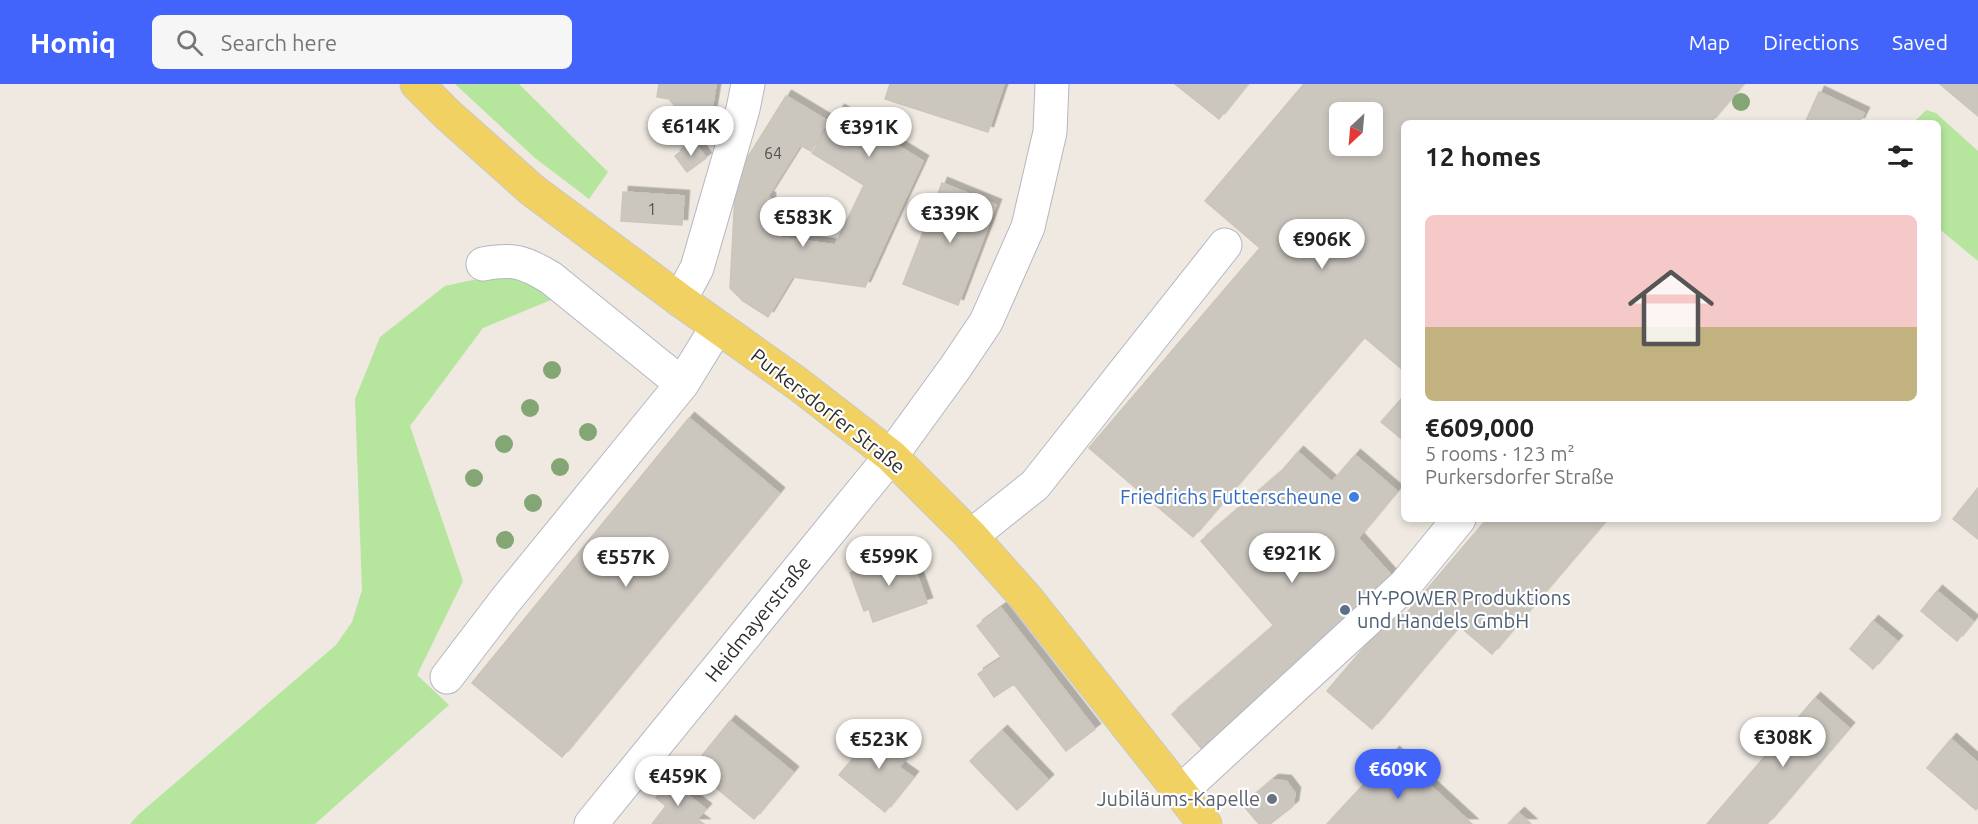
<!DOCTYPE html>
<meta charset="utf-8">
<style>
:root{--surface:#fff;--page:#f6f6f6;--text:#222;--muted:#767676;--line:#e0e0e0;--accent:#4264fb}
body{margin:0;font-family:Ubuntu,sans-serif;background:var(--page);color:var(--text);height:100vh;display:flex;flex-direction:column;font-size:22px;white-space:nowrap}
*{box-sizing:border-box;margin:0}
p{font-size:20px;color:var(--muted)}
.icon{flex:none;width:33px;height:33px;fill:none;stroke:currentColor;stroke-width:2;stroke-linecap:round;stroke-linejoin:round}
.map{position:relative;flex:1;overflow:hidden}
.drawer{position:absolute;left:1401px;top:36px;width:540px;height:402px;display:flex;flex-direction:column;background:var(--surface);border-radius:9px;box-shadow:0 3px 9px #0003}
.drawer>*{flex:none}
.needle{width:39px;rotate:206deg}
.buttons{position:absolute;left:1329px;top:18px;display:grid;gap:12px}
.buttons a{display:grid;place-items:center;width:54px;height:54px;border-radius:9px;background:var(--surface);box-shadow:0 3px 9px #0003;font-size:30px}
.price{position:absolute;translate:-50% -51px;padding:0 14px;border-radius:21px;background:#fff;color:#222;font-size:20px;line-height:39px;filter:drop-shadow(0 2px 3px #0008)}
.price::after{content:'';position:absolute;left:50%;top:36px;width:18px;height:14px;margin-left:-9px;background:inherit;clip-path:polygon(0 0,100% 0,50% 100%)}
.price.active{background:var(--accent);color:#fff}
ul{padding:0;list-style:none}
li{display:grid;align-content:center;gap:12px;height:318px;padding:0 24px}
li+li{border-top:2px solid var(--line)}
li span{display:grid;place-items:center;height:186px;border-radius:9px;color:#555}
li>.icon{margin-inline-start:auto}
span .icon{width:108px;height:108px;fill:#fffc;stroke-width:1}
li b{font-size:26px}
h2{display:flex;justify-content:space-between;align-items:center;height:72px;padding:0 24px;font-size:26px}
header{display:flex;align-items:center;gap:36px;box-sizing:border-box;height:84px;padding:0 30px;background:var(--accent);color:#fff}
header strong{font-size:28px}
nav{display:flex;gap:33px;margin-inline-start:auto;font-size:21px}
.search{width:420px;height:54px;background:var(--page);display:flex;align-items:center;gap:15px;box-sizing:border-box;padding:0 21px;border-radius:9px;color:var(--muted);font-size:22px}
.map>svg:first-child{display:block}
.green{fill:#b6e59e}
.building{fill:#cbc7bf;stroke:#cbc5ba;stroke-width:1.5;fill-rule:evenodd;filter:url(#shadow)}
.lines{fill:none;stroke-linecap:round;stroke-linejoin:round}
.minor-casing{stroke:#b4b7c1;stroke-width:35}
.major-casing{stroke:#c9c9c9;stroke-width:35}
.minor{stroke:#fff;stroke-width:33}
.major{stroke:#f2d163;stroke-width:33}
.tree{fill:#84a574}
.shop-dot{fill:#3f7fe0;stroke:#fff;stroke-width:2}
.service-dot{fill:#5c6f8a;stroke:#fff;stroke-width:2}
.worship-dot{fill:#6b7280;stroke:#fff;stroke-width:2}
.labels{text-anchor:middle;stroke-width:4.5;stroke-linejoin:round;paint-order:stroke}
.number-label{font-size:16px;fill:#555452}
.street-label{font-size:20px;fill:#2e2e2e;stroke:#fff}
.shop-label{font-size:20px;fill:#366cbe;stroke:#fff;text-anchor:end}
.service-label{font-size:20px;fill:#4e5e75;stroke:#fff;text-anchor:start}
.worship-label{font-size:20px;fill:#5b616d;stroke:#fff;text-anchor:end}
</style>
<header>
<strong>Homiq</strong>
<div class="search"><svg class="icon" aria-label="search" viewBox="0 0 24 24"><circle cx="10" cy="10" r="6"/><path d="M15 15l6 6"/></svg>Search here</div>
<nav><a>Map</a><a>Directions</a><a>Saved</a></nav>
</header>
<div class="map">
<svg width="1978" height="740" viewBox="0 0 1978 740">
<defs>
<filter id="shadow"><feDropShadow dx="5.5" dy="-5.5" stdDeviation="0" flood-color="#0004"/></filter>
</defs>
<rect width="100%" height="100%" fill="#efe9e1"/>
<path class="green" d="M 455,0 L 519,0 L 608,88 L 589,115 L 535,74 Z
M 1926,26 L 1936,29 L 1978,67 L 1978,177 L 1938,144 L 1938,39 L 1913,39 Z
M 519,186 L 558,213 L 483,244 L 410,342 L 463,497 L 417,591 L 449,621 L 315,740 L 130,740 L 139,730 L 336,561 L 352,538 L 362,506 L 355,315 L 380,253 L 445,202 Z"/>
<path class="building" d="M 659,0 L 716,0 L 711,31 L 694,45 L 669,15 L 657,13 Z
M 890,0 L 1004,0 L 988,48 L 885,15 Z
M 1175,0 L 1247,0 L 1219,35 Z
M 1304,0 L 1743,0 L 1710,39 L 1404,39 L 1404,287 L 1364,253 L 1193,453 L 1089,364 L 1260,164 L 1205,117 ZM 1340,28 L 1372,28 L 1372,62 L 1340,62 Z
M 1940,0 L 1978,0 L 1978,32 Z
M 1819,8 L 1864,29 L 1859,39 L 1805,39 Z
M 786,12 L 828,37 L 811,67 L 800,61 L 768,112 L 736,92 Z
M 839,26 L 923,77 L 901,124 L 812,69 Z
M 694,58 L 706,74 L 687,88 L 675,72 Z
M 736,92 L 770,114 L 770,152 L 835,161 L 864,101 L 901,124 L 865,203 L 792,193 L 768,233 L 743,217 L 730,204 Z
M 942,99 L 996,121 L 958,221 L 903,200 Z
M 623,108 L 684,112 L 682,141 L 621,137 Z
M 1404,312 L 1404,357 L 1381,338 Z
M 689,334 L 779,409 L 562,673 L 472,599 Z
M 1298,368 L 1332,398 L 1355,371 L 1397,407 L 1358,454 L 1398,499 L 1207,671 L 1172,630 L 1274,542 L 1201,457 L 1280,389 Z
M 1978,404 L 1978,455 L 1953,435 Z
M 1487,435 L 1607,435 L 1492,570 L 1459,542 L 1372,645 L 1327,607 L 1391,532 L 1399,538 Z
M 909,468 L 927,519 L 873,538 L 869,525 L 864,527 L 850,489 Z
M 1937,507 L 1973,537 L 1957,557 L 1921,527 Z
M 1001,524 L 1095,645 L 1066,667 L 1014,600 L 994,613 L 978,590 L 1002,574 L 977,542 Z
M 1873,537 L 1897,557 L 1873,585 L 1850,565 Z
M 1815,614 L 1849,644 L 1767,740 L 1707,740 Z
M 730,637 L 793,688 L 754,735 L 692,684 Z
M 879,643 L 911,668 L 899,683 L 913,693 L 885,728 L 839,691 Z
M 1002,647 L 1048,696 L 1017,726 L 970,677 Z
M 1951,655 L 1978,679 L 1978,723 L 1976,726 L 1927,684 Z
M 1394,668 L 1472,740 L 1327,740 Z
M 1273,696 L 1286,697 L 1295,709 L 1293,722 L 1270,740 L 1259,740 L 1243,721 Z
M 670,697 L 706,725 L 697,735 L 704,740 L 652,740 L 666,722 L 656,714 Z
M 1519,729 L 1531,740 L 1508,740 Z"/>
<g class="lines">
<g class="minor-casing">
<path id="minor" d="M 483,180 C 513,174 525,178 551,194 L 682,300
M 680,216 L 697,184 L 743,25 L 748,0
M 971,452 L 1035,401 L 1225,161
M 447,593 L 505,517 L 682,300 L 717,243
M 1180,708 L 1405,501 L 1459,435
M 591,740 L 891,372 L 955,284 L 986,238 L 1028,143 L 1050,48 L 1052,0"/>
</g>
<g class="major-casing">
<path id="major" d="M 417,0 L 447,30 L 532,106 L 680,216 L 798,300 L 891,372 L 971,452 L 1028,516 L 1205,740"/>
</g>
<use href="#minor" class="minor"/>
<use href="#major" class="major"/>
</g>
<g class="tree">
<circle cx="1741" cy="18" r="9"/>
<circle cx="552" cy="286" r="9"/>
<circle cx="530" cy="324" r="9"/>
<circle cx="588" cy="348" r="9"/>
<circle cx="504" cy="360" r="9"/>
<circle cx="560" cy="383" r="9"/>
<circle cx="474" cy="394" r="9"/>
<circle cx="533" cy="419" r="9"/>
<circle cx="505" cy="456" r="9"/>
</g>
<circle class="shop-dot" cx="1354" cy="413" r="6"/>
<circle class="service-dot" cx="1345" cy="526" r="6"/>
<circle class="worship-dot" cx="1272" cy="715" r="6"/>
<g class="labels">
<g class="number-label">
<text x="773" y="75">64</text>
<text x="652" y="131">1</text>
</g>
<g class="street-label">
<text transform="translate(828 327) rotate(38)" y="7">Purkersdorfer Straße</text>
<text transform="translate(758 535) rotate(-51)" y="7">Heidmayerstraße</text>
</g>
<g class="shop-label">
<text x="1342" y="420">Friedrichs Futterscheune</text>
</g>
<g class="service-label">
<text x="1357" y="521">HY-POWER Produktions<tspan x="1357" dy="23">und Handels GmbH</tspan></text>
</g>
<g class="worship-label">
<text x="1260" y="722">Jubiläums-Kapelle</text>
</g>
</g>
</svg>
<div class="buttons">
<a><svg class="needle" viewBox="-14 -14 28 28"><path d="M0-13l5 13h-10z" fill="#e53935"/><path d="M0 13l5-13h-10z" fill="#767676"/></svg></a>
</div>
<b class="price" style="left:691px;top:73px">€614K</b>
<b class="price" style="left:869px;top:74px">€391K</b>
<b class="price" style="left:950px;top:160px">€339K</b>
<b class="price" style="left:803px;top:164px">€583K</b>
<b class="price" style="left:1322px;top:186px">€906K</b>
<b class="price" style="left:1292px;top:500px">€921K</b>
<b class="price" style="left:889px;top:503px">€599K</b>
<b class="price" style="left:626px;top:504px">€557K</b>
<b class="price" style="left:1783px;top:684px">€308K</b>
<b class="price" style="left:879px;top:686px">€523K</b>
<b class="price active" style="left:1398px;top:716px">€609K</b>
<b class="price" style="left:678px;top:723px">€459K</b>
<section class="drawer">
<h2>12 homes<svg class="icon" aria-label="filters" viewBox="0 0 24 24"><path d="M4 7h16M4 17h16"/><circle cx="9" cy="7" r="2"/><circle cx="15" cy="17" r="2"/></svg></h2>
<ul>
<li><span style="background:linear-gradient(#f6c9c9 60%,#c2b280 0)"><svg class="icon" aria-label="home" viewBox="0 0 24 24"><path d="M3 11l9-7 9 7M6 9v11h12V9"/></svg></span><div><b>€609,000</b><p>5 rooms · 123 m²</p><p>Purkersdorfer Straße</p></div></li>
</ul>
</section>
</div>
